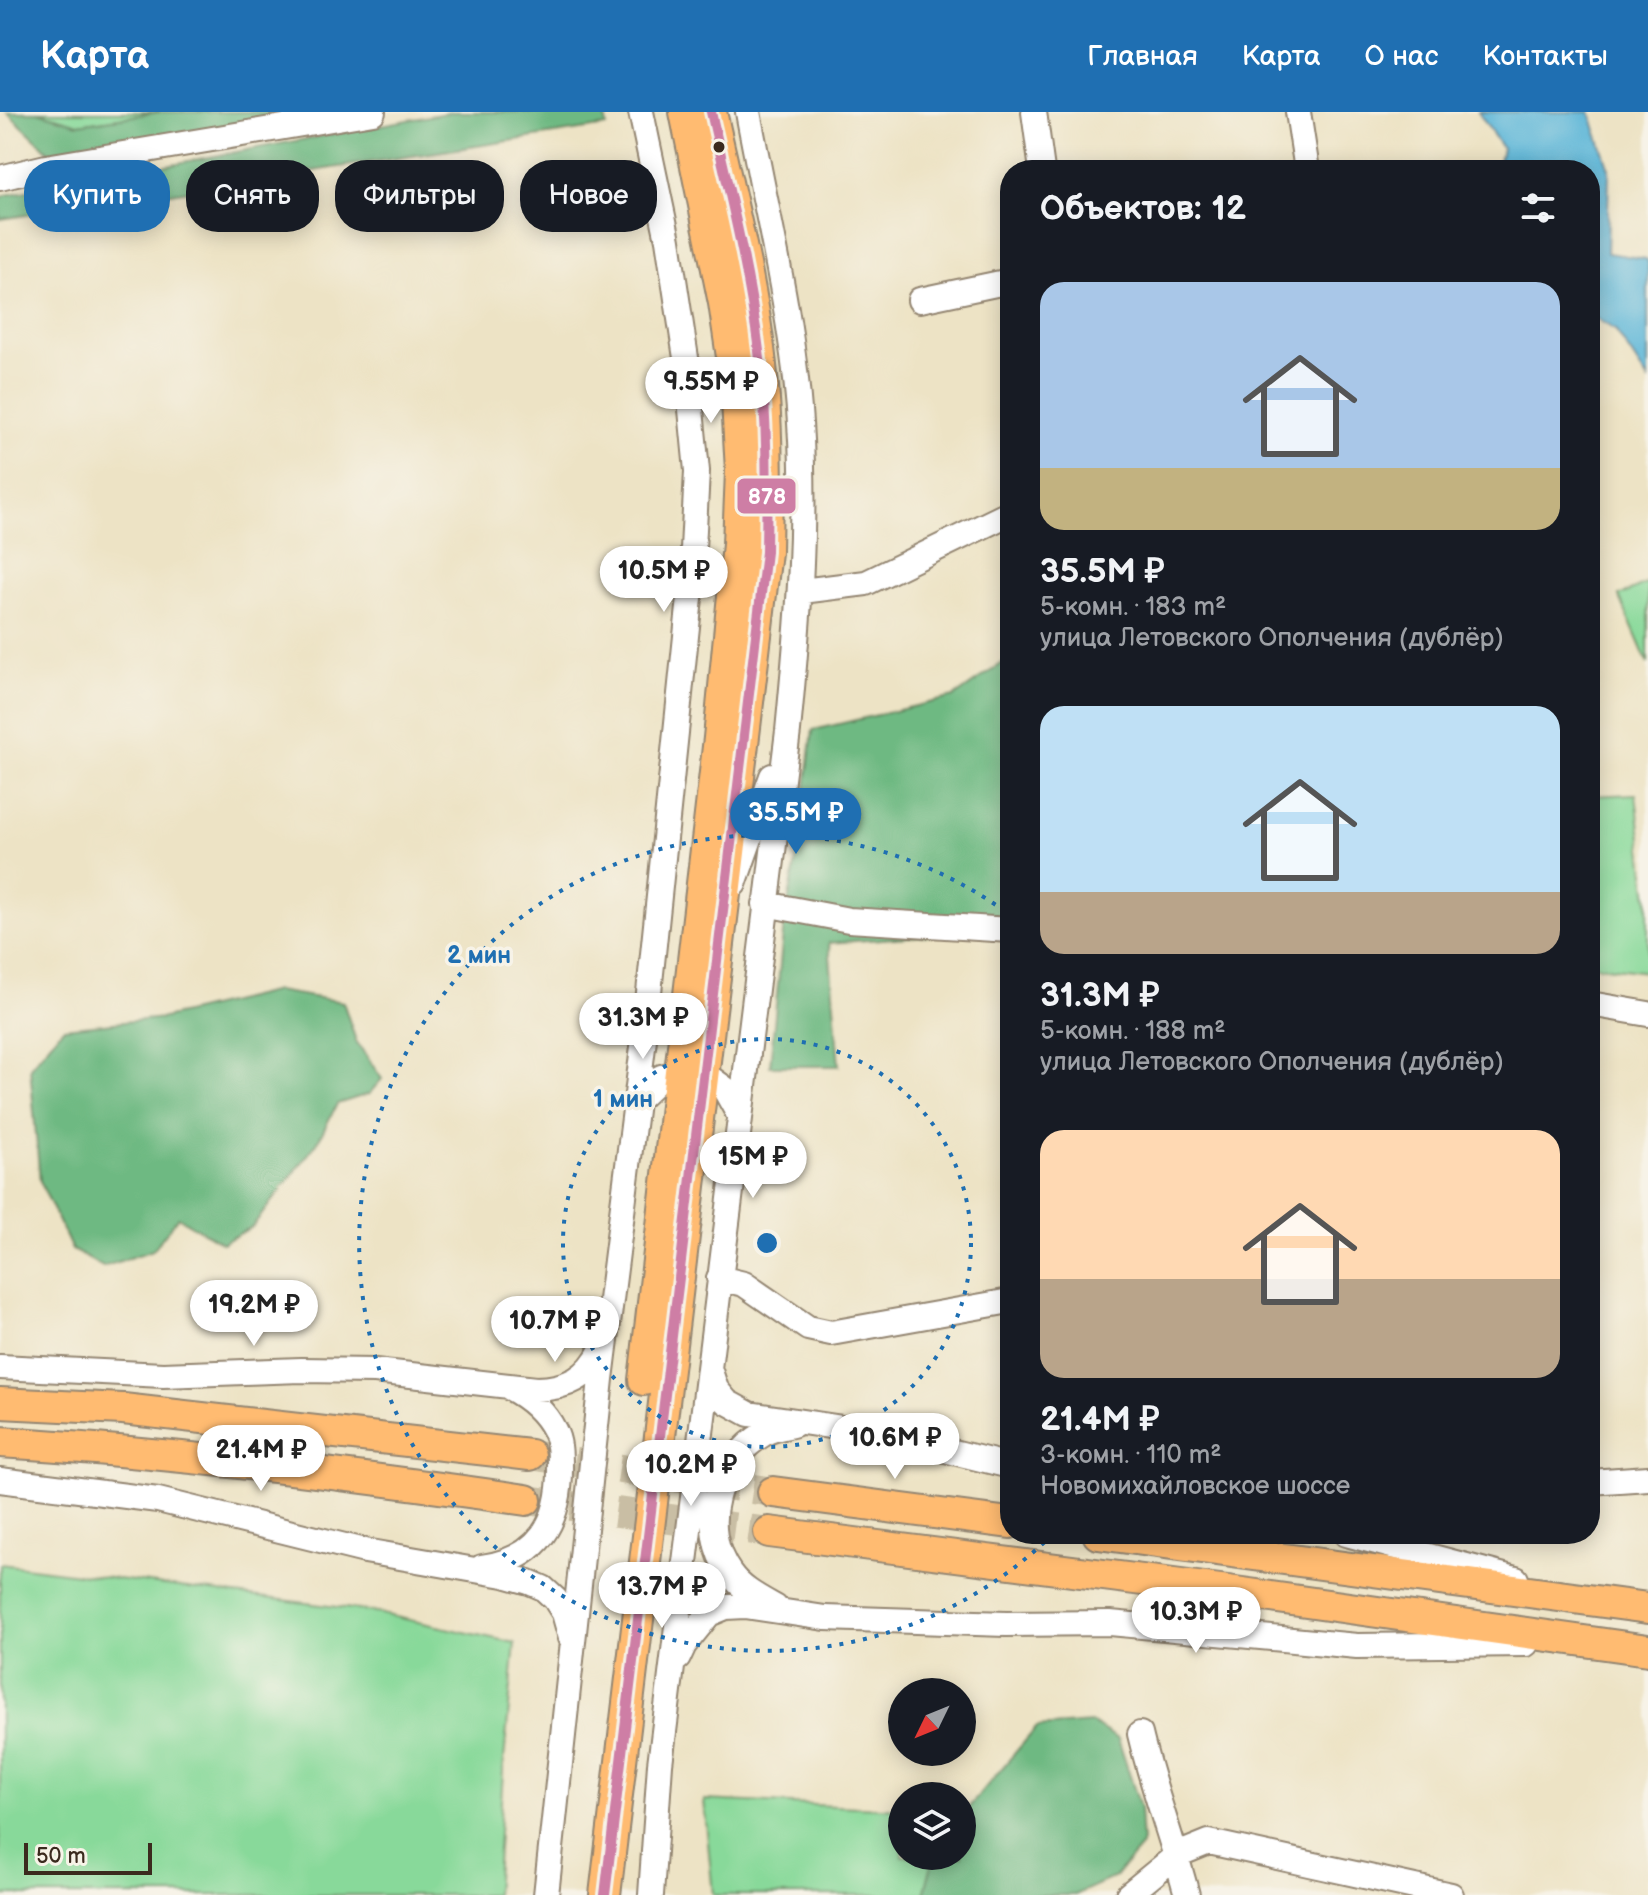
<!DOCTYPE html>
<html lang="ru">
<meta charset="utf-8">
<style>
:root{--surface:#171b24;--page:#20242c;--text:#f1f3f6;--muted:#9ea1a6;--accent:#1f6fb2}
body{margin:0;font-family:"Balsamiq Sans",sans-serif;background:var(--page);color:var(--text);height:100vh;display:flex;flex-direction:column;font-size:30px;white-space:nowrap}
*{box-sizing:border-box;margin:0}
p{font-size:26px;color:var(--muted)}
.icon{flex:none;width:44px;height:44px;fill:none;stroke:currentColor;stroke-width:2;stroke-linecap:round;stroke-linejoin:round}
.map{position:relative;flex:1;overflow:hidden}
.panel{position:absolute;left:1000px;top:48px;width:600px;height:1384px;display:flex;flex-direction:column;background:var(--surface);border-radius:32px;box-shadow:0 4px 20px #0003}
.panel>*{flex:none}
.banner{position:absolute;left:24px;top:48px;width:760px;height:72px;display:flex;gap:16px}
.needle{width:52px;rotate:227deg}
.controls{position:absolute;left:888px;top:1566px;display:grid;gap:16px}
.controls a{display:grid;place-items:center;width:88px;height:88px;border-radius:50%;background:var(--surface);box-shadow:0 4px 20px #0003;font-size:40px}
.scale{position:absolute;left:24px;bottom:20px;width:128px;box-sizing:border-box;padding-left:8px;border:4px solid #3b2a1e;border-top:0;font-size:22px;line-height:28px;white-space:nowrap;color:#3b2a1e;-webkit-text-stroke:6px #f7f3e8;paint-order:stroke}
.price{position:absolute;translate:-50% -68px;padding:0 18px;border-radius:28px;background:#fff;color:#222;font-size:26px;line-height:52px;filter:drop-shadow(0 2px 4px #0008)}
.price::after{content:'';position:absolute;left:50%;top:48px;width:24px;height:18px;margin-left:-12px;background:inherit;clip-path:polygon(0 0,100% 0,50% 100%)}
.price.current{background:var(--accent);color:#fff}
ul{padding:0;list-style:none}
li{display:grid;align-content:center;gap:16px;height:424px;padding:0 40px}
li span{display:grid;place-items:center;height:248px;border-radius:24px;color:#555}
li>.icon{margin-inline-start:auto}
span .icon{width:144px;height:144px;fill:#fffc;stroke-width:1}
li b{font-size:34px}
h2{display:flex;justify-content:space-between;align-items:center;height:96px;padding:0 40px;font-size:34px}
.chip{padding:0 28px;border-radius:32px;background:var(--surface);box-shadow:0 4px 20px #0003;font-size:28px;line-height:72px}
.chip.current{background:var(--accent);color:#fff}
header{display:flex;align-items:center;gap:48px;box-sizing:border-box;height:112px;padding:0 40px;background:var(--accent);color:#fff}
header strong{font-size:38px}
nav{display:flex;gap:44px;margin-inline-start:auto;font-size:28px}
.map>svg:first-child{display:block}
.green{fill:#88d99a;stroke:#62825c;stroke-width:2}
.forest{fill:#6eb982;stroke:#547250;stroke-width:2}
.water{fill:#5bb6d8;stroke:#4b707b;stroke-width:2}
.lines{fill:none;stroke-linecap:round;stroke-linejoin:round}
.major-tunnel{stroke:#c9bea4;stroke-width:30;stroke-dasharray:30 15;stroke-linecap:butt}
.minor-casing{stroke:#948672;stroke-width:28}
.major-casing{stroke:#948672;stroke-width:34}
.minor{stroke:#fff;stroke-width:24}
.major{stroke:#ffbb71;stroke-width:30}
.bus-1-casing{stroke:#f7f3e8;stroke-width:16}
.bus-1{stroke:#ce7ea5;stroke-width:10}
.ring{fill:none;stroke:#1f6fb2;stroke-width:4;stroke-dasharray:4 8}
.bus-dot{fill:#3b2a1e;stroke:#f7f3e8;stroke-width:3}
.centre{fill:#1f6fb2;stroke:#f7f3e8;stroke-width:4}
.ring-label{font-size:24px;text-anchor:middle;font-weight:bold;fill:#1f6fb2;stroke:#f7f3e8;stroke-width:7;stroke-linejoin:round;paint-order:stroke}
.line-badge{stroke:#f7f3e8;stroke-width:3}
.badge-label{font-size:22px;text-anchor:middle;font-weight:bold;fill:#fff}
</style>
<header>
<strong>Карта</strong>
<nav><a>Главная</a><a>Карта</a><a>О нас</a><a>Контакты</a></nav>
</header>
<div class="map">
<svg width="1648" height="1783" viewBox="0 0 1648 1783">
<rect width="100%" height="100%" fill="#f7f3e8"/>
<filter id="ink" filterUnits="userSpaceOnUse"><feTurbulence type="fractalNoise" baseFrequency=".0125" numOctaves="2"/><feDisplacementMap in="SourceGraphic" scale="16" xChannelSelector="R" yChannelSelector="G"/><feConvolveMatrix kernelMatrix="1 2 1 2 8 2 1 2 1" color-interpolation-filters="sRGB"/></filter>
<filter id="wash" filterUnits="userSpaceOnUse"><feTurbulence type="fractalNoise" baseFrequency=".006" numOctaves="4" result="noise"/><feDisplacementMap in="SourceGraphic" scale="32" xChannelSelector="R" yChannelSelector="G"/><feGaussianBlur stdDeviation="1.8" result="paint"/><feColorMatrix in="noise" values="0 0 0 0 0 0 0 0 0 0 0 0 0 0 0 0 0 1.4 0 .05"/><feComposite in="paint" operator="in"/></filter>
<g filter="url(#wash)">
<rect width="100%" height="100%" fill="#ede3c5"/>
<path class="green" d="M 38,0 L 160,0 L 78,12 Z
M 1648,471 L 1648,552 L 1619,484 Z
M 1636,682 L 1648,788 L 1648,860 L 1590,853 L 1590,684 Z
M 0,1452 L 368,1499 L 515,1531 L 503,1659 L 495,1783 L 0,1783 Z
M 704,1688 L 902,1697 L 902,1744 L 934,1744 L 926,1781 L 924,1783 L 713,1783 Z"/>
<path class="forest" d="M 7,0 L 38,0 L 78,12 L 160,0 L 303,0 L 59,49 Z
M 451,0 L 604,0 L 607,14 L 0,107 L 0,86 L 6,83 Z
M 1010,546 L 1010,817 L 829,831 L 839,954 L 770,954 L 784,811 L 798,739 L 813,618 L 954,585 Z
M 276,879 L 343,890 L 356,929 L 382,967 L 369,982 L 337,992 L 317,1031 L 252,1115 L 222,1131 L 178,1105 L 153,1138 L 103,1155 L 72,1138 L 40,1069 L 30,955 L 63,916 L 164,906 Z
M 1092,1611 L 1118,1627 L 1140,1695 L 1142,1734 L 1115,1765 L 1075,1783 L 924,1783 L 934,1744 L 962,1744 L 962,1703 L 1037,1615 Z"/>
<path class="water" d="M 1478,0 L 1590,0 L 1609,57 L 1607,141 L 1646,147 L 1648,149 L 1648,268 L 1615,218 L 1590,203 L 1590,58 L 1497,58 L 1502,36 Z"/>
</g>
<g filter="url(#ink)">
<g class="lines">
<path class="major-tunnel" d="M 530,1343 L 773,1380
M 526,1388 L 769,1420"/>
<g class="minor-casing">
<path id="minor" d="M 1034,0 L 1042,58
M 1298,0 L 1307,58
M 0,66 L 46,55 L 373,0
M 920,188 L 1010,169
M 802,479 L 866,471 L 1010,401
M 734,772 L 772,664
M 765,792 L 849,808 L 1010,818
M 1590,892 L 1648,902
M 636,989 L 661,965 L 680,960 L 703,961 L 724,976 L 739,1003
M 719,1166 L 744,1172 L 808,1216 L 831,1221 L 1010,1189
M 0,1255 L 163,1263 L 301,1258 L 375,1259 L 536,1277 C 568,1276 588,1266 602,1237
M 709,1256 L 716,1277 L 727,1290 L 749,1302 L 876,1321 L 1010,1354
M 0,1368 L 158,1388 L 365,1439 L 504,1463 L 529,1470 L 543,1476 L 555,1487 L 564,1501 L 571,1526
M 1590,1370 L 1648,1366
M 1346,1422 L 1516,1467
M 482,1455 C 539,1447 561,1410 560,1354 C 560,1342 560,1329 554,1318 C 544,1298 529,1286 510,1276
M 775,1495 C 759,1486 741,1477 730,1461 C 697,1416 717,1348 765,1321 C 774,1316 786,1315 795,1312
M 678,1546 L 684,1533 L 709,1502 L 726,1495 L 745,1494 L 825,1506 L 1006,1512 L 1110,1511 L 1357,1534 L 1526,1532
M 1140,1622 C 1153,1677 1173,1729 1187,1783
M 546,1783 L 601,1267 L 645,919 L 691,476 L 697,359 L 686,246 L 668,128 L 641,0
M 651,1783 L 660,1652 L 671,1563 L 788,619 C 798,516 807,414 800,311 C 793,206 767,103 748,0
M 1128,1783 L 1177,1743 L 1209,1730 L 1451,1783"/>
</g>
<g class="major-casing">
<path id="major" d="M 644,1268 L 719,626 L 738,432 L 741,359 L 736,272 L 724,191 L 685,0
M 0,1291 L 123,1297 L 530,1343
M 0,1330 C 176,1341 351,1363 526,1388
M 773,1380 L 1010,1411
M 769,1420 L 1228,1479 L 1648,1538
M 1098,1422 L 1648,1496
M 605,1783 L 766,440 C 767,385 768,330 763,275 C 756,183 731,91 711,0"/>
</g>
<use href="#minor" class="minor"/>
<use href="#major" class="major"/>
<g class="bus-1-casing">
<path id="bus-1" d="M 605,1783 L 766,440 C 767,373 768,306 759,239 C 749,158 729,79 711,0"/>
</g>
<use href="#bus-1" class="bus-1"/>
</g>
</g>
<g class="ring">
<circle cx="767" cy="1131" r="204"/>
<path d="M1053 1422A408 408 0 1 1 1010 803"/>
</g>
<circle class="bus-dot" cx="719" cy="35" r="7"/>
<circle cx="767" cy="1131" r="12" class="centre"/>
<g class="ring-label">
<text x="479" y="851">2 мин</text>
<text x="623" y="995">1 мин</text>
</g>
<rect class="line-badge" x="736" y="365" width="61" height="38" rx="8" fill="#ce7ea5"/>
<g class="badge-label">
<text x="767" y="392">878</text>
</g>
</svg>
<div class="controls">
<a><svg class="needle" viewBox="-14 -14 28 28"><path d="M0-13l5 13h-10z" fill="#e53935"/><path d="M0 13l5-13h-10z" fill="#9ea1a6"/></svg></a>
<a><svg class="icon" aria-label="layers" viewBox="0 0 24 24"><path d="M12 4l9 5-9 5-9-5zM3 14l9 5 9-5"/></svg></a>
</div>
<div class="scale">50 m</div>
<b class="price" style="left:711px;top:313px">9.55M ₽</b>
<b class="price" style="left:664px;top:502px">10.5M ₽</b>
<b class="price current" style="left:796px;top:744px">35.5M ₽</b>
<b class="price" style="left:643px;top:949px">31.3M ₽</b>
<b class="price" style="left:753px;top:1088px">15M ₽</b>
<b class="price" style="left:254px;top:1236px">19.2M ₽</b>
<b class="price" style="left:555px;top:1252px">10.7M ₽</b>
<b class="price" style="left:895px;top:1369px">10.6M ₽</b>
<b class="price" style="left:261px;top:1381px">21.4M ₽</b>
<b class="price" style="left:691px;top:1396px">10.2M ₽</b>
<b class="price" style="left:662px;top:1518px">13.7M ₽</b>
<b class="price" style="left:1196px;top:1543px">10.3M ₽</b>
<div class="banner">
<a class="chip current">Купить</a>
<a class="chip">Снять</a>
<a class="chip">Фильтры</a>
<a class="chip">Новое</a>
</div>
<section class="panel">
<h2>Объектов: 12<svg class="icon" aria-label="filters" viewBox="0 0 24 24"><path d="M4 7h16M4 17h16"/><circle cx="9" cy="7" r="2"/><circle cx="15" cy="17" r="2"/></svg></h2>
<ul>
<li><span style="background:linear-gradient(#a9c7e8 75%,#c2b280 0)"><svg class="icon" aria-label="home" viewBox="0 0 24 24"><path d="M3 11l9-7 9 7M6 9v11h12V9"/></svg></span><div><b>35.5M ₽</b><p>5-комн. · 183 m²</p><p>улица Летовского Ополчения (дублёр)</p></div></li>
<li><span style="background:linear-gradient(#bfe0f5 75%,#b9a48a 0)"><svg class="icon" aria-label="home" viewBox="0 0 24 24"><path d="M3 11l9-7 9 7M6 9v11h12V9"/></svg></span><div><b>31.3M ₽</b><p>5-комн. · 188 m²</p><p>улица Летовского Ополчения (дублёр)</p></div></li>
<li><span style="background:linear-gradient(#ffd9b3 60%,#b9a48a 0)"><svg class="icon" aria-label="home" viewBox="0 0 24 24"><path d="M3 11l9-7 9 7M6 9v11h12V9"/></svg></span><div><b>21.4M ₽</b><p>3-комн. · 110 m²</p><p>Новомихайловское шоссе</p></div></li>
</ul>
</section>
</div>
